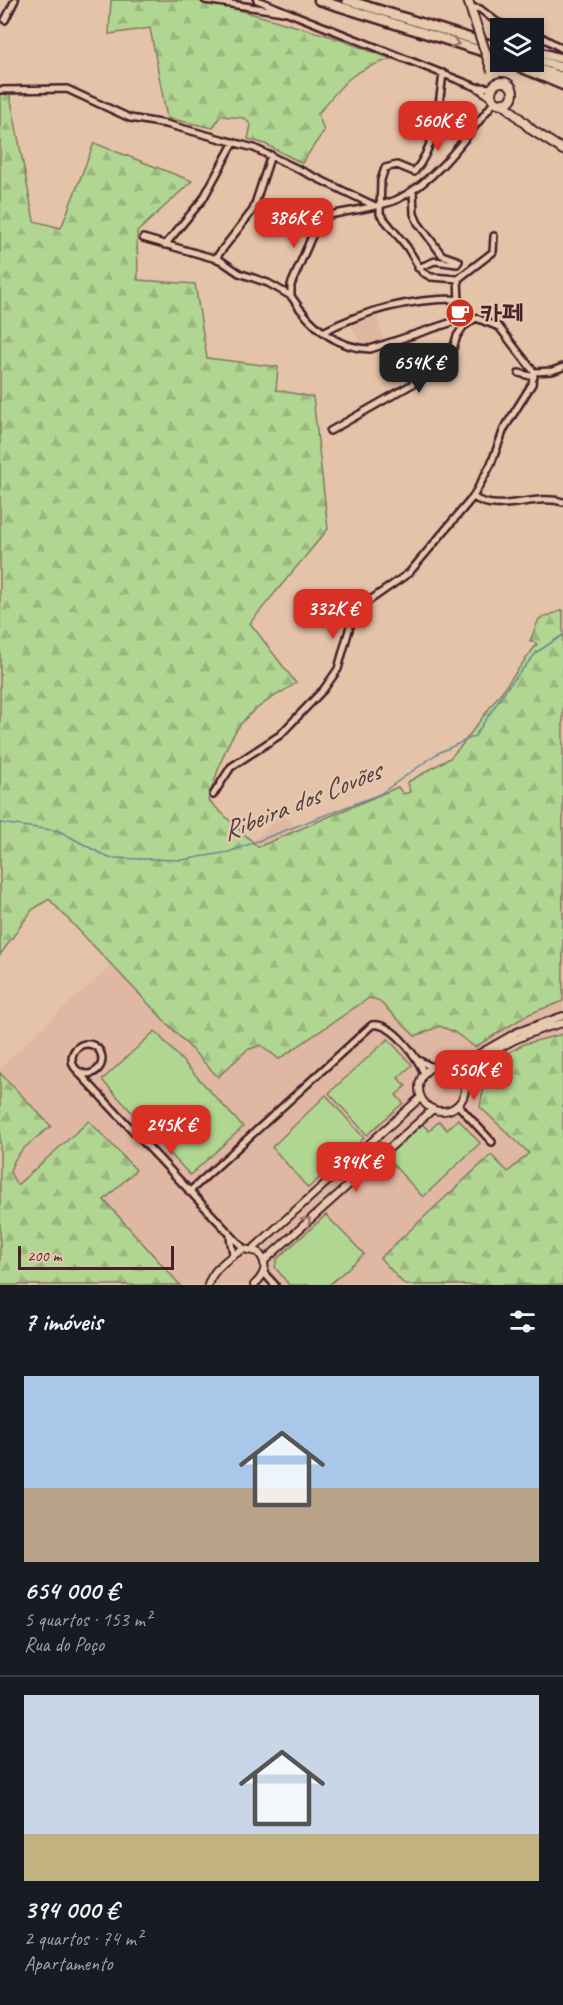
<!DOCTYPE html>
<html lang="pt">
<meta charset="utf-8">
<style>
:root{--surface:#171b24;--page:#20242c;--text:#f1f3f6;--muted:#9ea1a6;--line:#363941;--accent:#d93025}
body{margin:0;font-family:Caveat,"Poor Story",sans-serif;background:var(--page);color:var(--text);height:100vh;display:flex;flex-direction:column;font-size:22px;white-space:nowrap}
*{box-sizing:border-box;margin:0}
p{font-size:20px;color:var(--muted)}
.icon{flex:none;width:33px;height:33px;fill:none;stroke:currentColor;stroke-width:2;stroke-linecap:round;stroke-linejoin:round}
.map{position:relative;height:1285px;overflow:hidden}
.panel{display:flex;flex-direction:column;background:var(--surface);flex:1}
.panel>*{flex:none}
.controls{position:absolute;left:490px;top:18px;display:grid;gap:12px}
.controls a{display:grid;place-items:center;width:54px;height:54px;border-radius:0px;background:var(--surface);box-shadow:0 3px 9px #0003;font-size:30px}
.scale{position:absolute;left:18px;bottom:15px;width:156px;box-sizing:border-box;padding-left:6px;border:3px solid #4a1f2b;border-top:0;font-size:16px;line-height:21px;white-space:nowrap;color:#4a1f2b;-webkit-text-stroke:4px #e5caad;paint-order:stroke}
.price{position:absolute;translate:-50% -51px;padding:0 14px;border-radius:12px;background:var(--accent);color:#fff;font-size:20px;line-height:39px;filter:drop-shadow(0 2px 3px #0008)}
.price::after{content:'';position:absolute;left:50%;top:36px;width:18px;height:14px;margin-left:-9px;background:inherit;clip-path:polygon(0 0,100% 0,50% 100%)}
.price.active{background:#222;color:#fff}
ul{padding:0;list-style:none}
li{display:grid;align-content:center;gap:12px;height:318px;padding:0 24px}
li+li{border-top:2px solid var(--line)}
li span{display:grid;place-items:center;height:186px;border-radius:0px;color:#555}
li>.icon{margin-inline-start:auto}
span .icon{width:108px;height:108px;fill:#fffc;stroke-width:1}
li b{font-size:26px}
h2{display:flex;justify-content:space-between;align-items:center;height:72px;padding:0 24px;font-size:26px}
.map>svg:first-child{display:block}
.built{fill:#dfb7a2}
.green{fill:#b1d692;stroke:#7e7a5e;stroke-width:1.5}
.forest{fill:url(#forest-firs);stroke:#7e7a5e;stroke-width:1.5}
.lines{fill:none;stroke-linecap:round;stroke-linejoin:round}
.stream{stroke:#688792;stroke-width:1.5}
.minor-casing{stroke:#4a1f2b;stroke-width:10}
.tertiary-casing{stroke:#4a1f2b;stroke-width:10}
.primary-casing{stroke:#4a1f2b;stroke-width:12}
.trunk-casing{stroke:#4a1f2b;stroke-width:13}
.minor{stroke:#e5caad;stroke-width:5}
.tertiary{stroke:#e5caad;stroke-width:6}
.primary{stroke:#e5caad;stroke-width:8}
.trunk{stroke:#e5caad;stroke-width:8}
.primary-bridge-casing{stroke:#4a1f2b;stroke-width:12;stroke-linecap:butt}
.primary-bridge{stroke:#e5caad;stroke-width:8}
.oneway{stroke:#98746c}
.labels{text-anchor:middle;stroke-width:4.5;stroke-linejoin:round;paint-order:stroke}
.poi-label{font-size:26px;font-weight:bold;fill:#4a1f2b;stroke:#e5caad;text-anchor:start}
.water-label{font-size:27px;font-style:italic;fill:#523945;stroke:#e5caad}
</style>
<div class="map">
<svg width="563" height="1285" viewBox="0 0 563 1285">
<defs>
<pattern id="forest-firs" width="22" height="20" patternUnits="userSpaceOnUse" patternTransform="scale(1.5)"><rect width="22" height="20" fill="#b1d692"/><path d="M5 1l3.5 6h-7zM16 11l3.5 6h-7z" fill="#9ab77e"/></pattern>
</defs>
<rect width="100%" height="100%" fill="#e4c3a9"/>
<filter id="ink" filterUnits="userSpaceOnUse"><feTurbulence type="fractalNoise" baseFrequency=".0167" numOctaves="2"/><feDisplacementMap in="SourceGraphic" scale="12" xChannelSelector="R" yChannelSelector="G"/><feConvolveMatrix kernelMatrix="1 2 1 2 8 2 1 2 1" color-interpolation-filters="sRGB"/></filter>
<g filter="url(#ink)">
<path class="built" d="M 376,312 L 384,341 L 362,345 L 349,321 Z
M 283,814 L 442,989 L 563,935 L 563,1131 L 545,1285 L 0,1285 L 0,1068 L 68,1004 Z"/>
<path class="green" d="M 155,1031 L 243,1127 L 190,1175 L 102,1080 Z
M 388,1039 L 412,1065 L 398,1078 L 406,1086 L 396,1095 L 403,1103 L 367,1135 L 329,1093 Z
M 326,1095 L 364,1138 L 308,1188 L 272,1147 Z
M 458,1119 L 480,1143 L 423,1197 L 386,1157 L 422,1124 L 429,1131 L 439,1121 L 447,1130 Z
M 326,1215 L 364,1254 L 329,1285 L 289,1285 L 275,1267 L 277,1259 Z"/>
<path class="forest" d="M 111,0 L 192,0 L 218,4 L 333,37 L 391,59 C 350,71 344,82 318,114 L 324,131 L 302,163 L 265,144 L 248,139 L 251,125 L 244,118 L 220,116 L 213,128 L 167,118 L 150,28 L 109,34 Z
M 0,92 L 10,95 L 34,221 L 61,228 L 94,143 L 192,181 L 137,232 L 138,280 L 195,284 L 207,358 L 278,367 L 276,390 L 313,397 L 328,529 L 250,623 L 296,683 C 280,694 259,704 246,718 C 225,740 218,772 208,800 L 258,847 L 398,787 L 403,794 L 410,792 L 408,782 L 450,758 L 462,745 L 537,644 L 530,641 L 539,619 L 563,610 L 563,1001 L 529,1014 L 475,1047 L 454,1032 L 440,1026 L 415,1036 L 378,1000 L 369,998 L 279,1059 L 261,1045 L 247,1050 L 218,1077 L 49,899 L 32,910 L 0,955 Z
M 563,1034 L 563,1285 L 405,1285 L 380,1258 L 491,1155 L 508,1172 L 529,1153 L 480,1107 L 484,1086 L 480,1070 L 524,1044 Z
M 0,1073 L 51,1126 C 36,1139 14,1151 10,1172 L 17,1185 L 89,1121 L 136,1170 L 104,1200 L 180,1285 L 0,1285 Z"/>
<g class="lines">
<path class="stream" d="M 0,823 L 59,831 L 109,858 L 182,860 L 229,852 L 380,794 L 438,753 L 475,736 L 507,688 L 537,652 L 563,635"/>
<g class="minor-casing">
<path id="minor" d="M 205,0 L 283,12
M 257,0 L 476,87 L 492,98
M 470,7 L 480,9 L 498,23 L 521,28
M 5,20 L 15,0
M 534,33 L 563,49
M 443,73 C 439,105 436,147 414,172 L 397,165 L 385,168 L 381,180 L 380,214 L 407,247 L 422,272 L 431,277 L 458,279
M 480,87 L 492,88
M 0,90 L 67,89 L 130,118 L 166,124 L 254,148 L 373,205
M 413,190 L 414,214 L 418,223 L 442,255 L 459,261 L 457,264 L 435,261 L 418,268
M 143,238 L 220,260 L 239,273 L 268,283 L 291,296
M 165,245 L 203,199 L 234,142
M 215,259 L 253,210 L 271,155
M 458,279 L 459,302 L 471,316 L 499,327 L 534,372
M 458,279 L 493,252 L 494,236
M 471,316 L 370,349 C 335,348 309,324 291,296 L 291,285 L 318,222 L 326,216 C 345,211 383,207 398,199 C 439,179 467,135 495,101
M 323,332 C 365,310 410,299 457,299
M 534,372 L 552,371 L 563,367
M 519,373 L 534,377
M 330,431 L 432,373 L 451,355 L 457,336 L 463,327 L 476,318
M 473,497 C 499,515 534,493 563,502
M 213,795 L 231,767 L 280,735 L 324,689 L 338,669 L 350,626 L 363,605 L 409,573 L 473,497 L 491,464 L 504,429 L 532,384 L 534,372
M72 1059a15 15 0 1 1 30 0a15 15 0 1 1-30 0Z
M 418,1060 L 432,1067
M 78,1072 L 244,1249
M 458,1105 L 492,1142
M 189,1192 L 372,1025 C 393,1022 416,1056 424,1073
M 230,1237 L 233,1254
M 264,1273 L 275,1285"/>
</g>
<g class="tertiary-casing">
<path id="tertiary" d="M419 1088a23 23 0 1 1 46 0a23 23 0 1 1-46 0Z
M 454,1068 L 517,1032 L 563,1016
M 463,1078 C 488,1049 527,1032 563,1023
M 253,1249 L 421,1097
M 264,1261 L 433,1109
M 208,1285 C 212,1270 230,1256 244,1249 L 258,1252 C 269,1264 265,1275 254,1285"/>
</g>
<g class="primary-casing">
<path id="primary" d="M 468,0 L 473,16
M491 93a11 11 0 1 1 22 0a11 11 0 1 1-22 0Z
M 503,103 L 532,130 L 563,150"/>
</g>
<g class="trunk-casing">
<path id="trunk" d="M 319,0 L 501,57
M 347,0 L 501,48
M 534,51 L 563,59
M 534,59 L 563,68
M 508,62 L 563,85
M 535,68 L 563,77"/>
</g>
<use href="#minor" class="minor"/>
<use href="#tertiary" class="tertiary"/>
<use href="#primary" class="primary"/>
<use href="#trunk" class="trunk"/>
<g class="primary-bridge-casing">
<path id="primary-bridge" d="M 473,16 L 492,71"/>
</g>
<use href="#primary-bridge" class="primary-bridge"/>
</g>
<defs><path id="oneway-chevron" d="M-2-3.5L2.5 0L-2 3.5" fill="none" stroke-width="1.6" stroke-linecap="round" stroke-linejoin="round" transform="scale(1.5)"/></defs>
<g class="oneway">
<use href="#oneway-chevron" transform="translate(455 43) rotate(17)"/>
<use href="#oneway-chevron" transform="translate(307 1221) rotate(-42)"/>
</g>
</g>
<defs>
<g id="cafe-disc" transform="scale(1.5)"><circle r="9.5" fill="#c8321e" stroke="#e5caad"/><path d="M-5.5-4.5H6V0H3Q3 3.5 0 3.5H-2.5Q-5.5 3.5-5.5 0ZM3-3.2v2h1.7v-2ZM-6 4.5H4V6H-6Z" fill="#fff"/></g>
</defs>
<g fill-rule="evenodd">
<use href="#cafe-disc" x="460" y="313"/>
</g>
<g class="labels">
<g class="poi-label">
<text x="481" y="322">카페</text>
</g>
<g class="water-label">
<text transform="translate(301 801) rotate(-22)" y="9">Ribeira dos Covões</text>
</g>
</g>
</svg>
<div class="controls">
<a><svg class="icon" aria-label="layers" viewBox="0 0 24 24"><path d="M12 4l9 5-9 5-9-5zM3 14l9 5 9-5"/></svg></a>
</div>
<div class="scale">200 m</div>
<b class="price" style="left:438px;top:152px">560K €</b>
<b class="price" style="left:294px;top:249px">386K €</b>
<b class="price active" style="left:419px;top:394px">654K €</b>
<b class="price" style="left:333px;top:640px">332K €</b>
<b class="price" style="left:474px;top:1101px">550K €</b>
<b class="price" style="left:171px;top:1156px">245K €</b>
<b class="price" style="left:356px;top:1193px">394K €</b>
</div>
<section class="panel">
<h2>7 imóveis<svg class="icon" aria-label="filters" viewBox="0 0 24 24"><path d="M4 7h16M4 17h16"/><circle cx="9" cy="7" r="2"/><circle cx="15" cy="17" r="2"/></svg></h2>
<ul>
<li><span style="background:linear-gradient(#a9c7e8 60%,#b9a48a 0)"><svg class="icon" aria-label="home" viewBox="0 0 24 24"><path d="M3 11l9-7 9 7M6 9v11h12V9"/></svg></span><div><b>654 000 €</b><p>5 quartos · 153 m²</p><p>Rua do Poço</p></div></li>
<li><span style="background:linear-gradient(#c9d6e8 75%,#c2b280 0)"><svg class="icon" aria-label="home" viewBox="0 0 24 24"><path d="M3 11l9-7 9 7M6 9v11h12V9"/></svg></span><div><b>394 000 €</b><p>2 quartos · 74 m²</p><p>Apartamento</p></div></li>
</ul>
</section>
